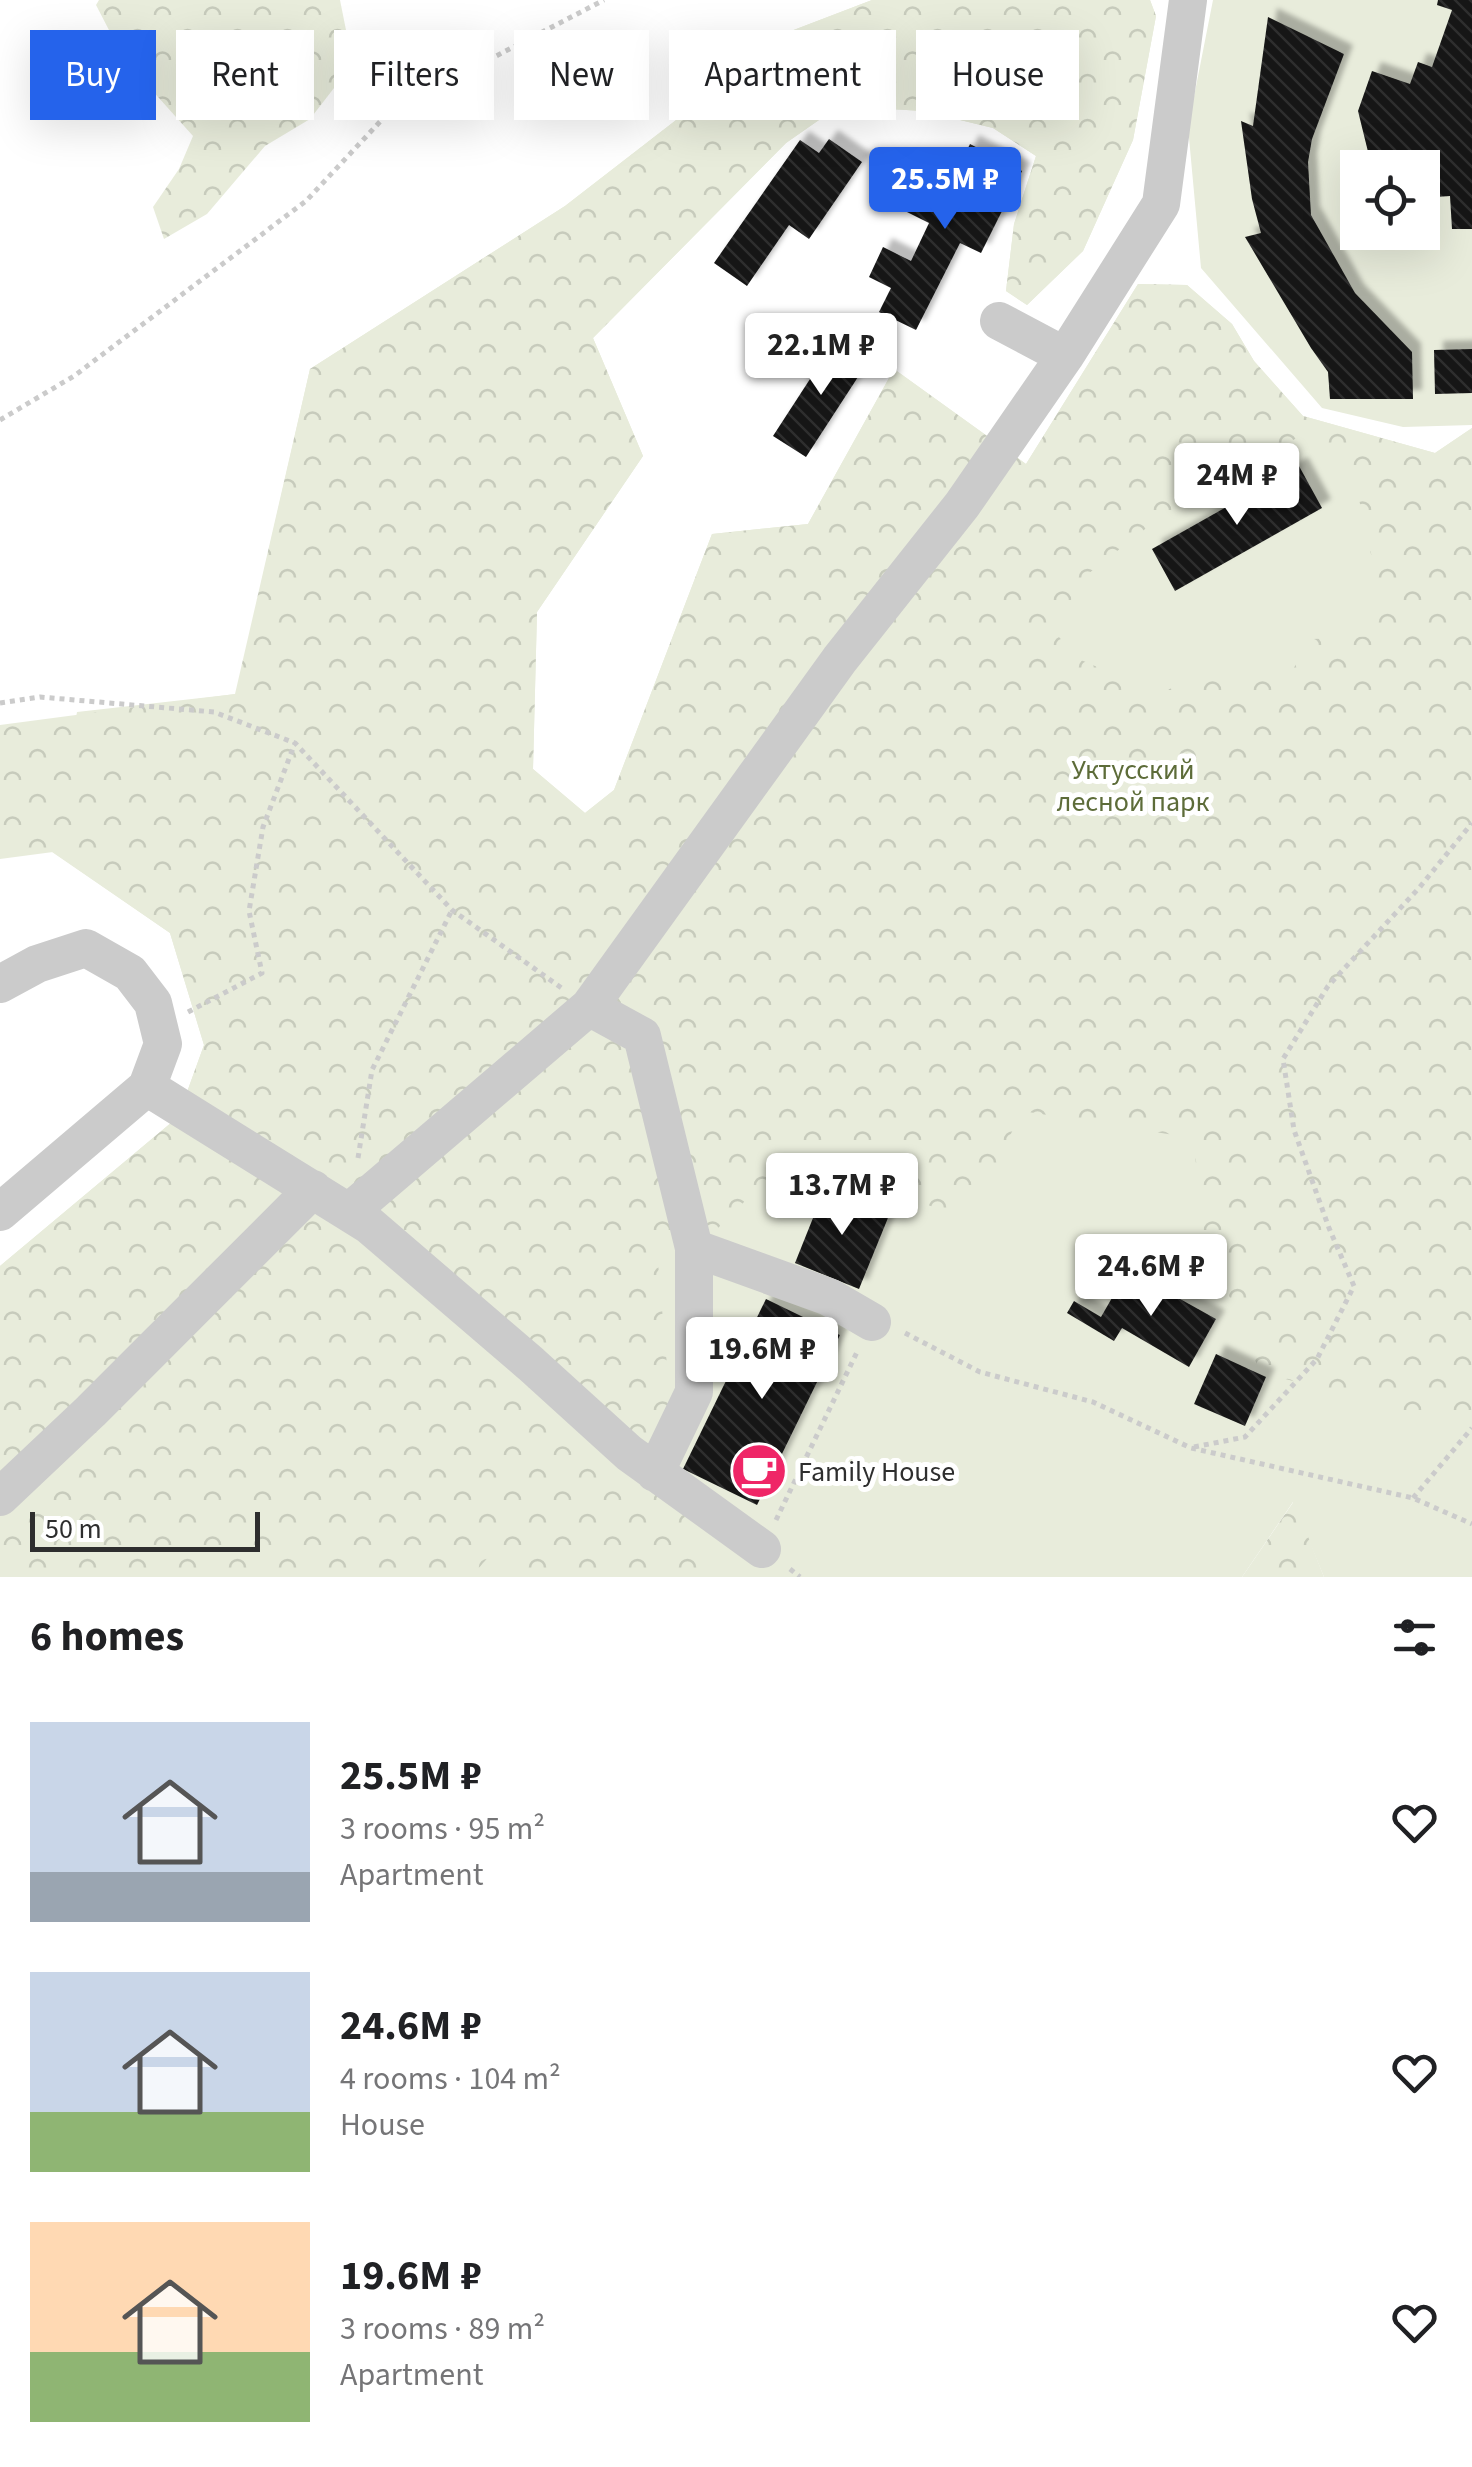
<!DOCTYPE html>
<meta charset="utf-8">
<style>
:root{--surface:#fff;--page:#f6f6f6;--text:#202124;--muted:#757577;--accent:#2563eb}
body{margin:0;font-family:"Source Sans 3",sans-serif;background:var(--page);color:var(--text);height:100vh;display:flex;flex-direction:column;font-size:38px;white-space:nowrap}
*{box-sizing:border-box;margin:0}
p{font-size:32px;color:var(--muted)}
.icon{flex:none;width:55px;height:55px;fill:none;stroke:currentColor;stroke-width:2;stroke-linecap:round;stroke-linejoin:round}
.map{position:relative;height:1577px;overflow:hidden}
.details{display:flex;flex-direction:column;background:var(--surface);flex:1}
.details>*{flex:none}
.guide{position:absolute;left:30px;top:30px;width:1412px;height:90px;display:flex;gap:20px}
.controls{position:absolute;left:1340px;top:150px;display:grid;gap:20px}
.controls a{display:grid;place-items:center;width:100px;height:100px;border-radius:0px;background:var(--surface);box-shadow:0 10px 40px #0002;font-size:50px}
.scale{position:absolute;left:30px;bottom:25px;width:230px;box-sizing:border-box;padding-left:10px;border:5px solid #2e2e2e;border-top:0;font-size:28px;line-height:35px;white-space:nowrap;color:#2e2e2e;-webkit-text-stroke:8px #fff;paint-order:stroke}
.price{position:absolute;translate:-50% -85px;padding:0 22px;border-radius:10px;background:#fff;color:#222;font-size:32px;line-height:65px;filter:drop-shadow(0 2px 5px #0008)}
.price::after{content:'';position:absolute;left:50%;top:60px;width:30px;height:22px;margin-left:-15px;background:inherit;clip-path:polygon(0 0,100% 0,50% 100%)}
.price.selected{background:var(--accent);color:#fff}
ul{padding:0;list-style:none}
li{display:flex;align-items:center;gap:30px;height:250px;padding:0 30px}
li span{display:grid;place-items:center;flex:none;width:280px;height:200px;border-radius:0px;color:#555}
li>.icon{margin-inline-start:auto}
span .icon{width:120px;height:120px;fill:#fffc;stroke-width:1}
li b{font-size:42px}
h2{display:flex;justify-content:space-between;align-items:center;height:120px;padding:0 30px;font-size:42px}
.pill{padding:0 35px;border-radius:0px;background:var(--surface);box-shadow:0 10px 40px #0002;font-size:35px;line-height:90px}
.pill.selected{background:var(--accent);color:#fff}
.map>svg:first-child{display:block}
.green{fill:#e8ecdb;fill-rule:evenodd}
.forest{fill:url(#forest-crowns);fill-rule:evenodd}
.building{fill:url(#building-back-hatch);filter:url(#shadow)}
.lines{fill:none;stroke-linecap:round;stroke-linejoin:round}
.path{stroke:#cbcbcb;stroke-width:5;stroke-dasharray:5 5;stroke-linecap:butt}
.minor{stroke:#cbcbcb;stroke-width:38}
.labels{text-anchor:middle;stroke-width:10;stroke-linejoin:round;paint-order:stroke}
.park-label{font-size:28px;fill:#5d6c39;stroke:#fff}
.poi-label{font-size:28px;fill:#2e2e2e;stroke:#fff;text-anchor:start}
</style>
<div class="map">
<svg width="1472" height="1577" viewBox="0 0 1472 1577">
<defs>
<pattern id="forest-crowns" width="20" height="18" patternUnits="userSpaceOnUse" patternTransform="scale(2.5)"><rect width="20" height="18" fill="#e8ecdb"/><path d="M2 6a3 3 0 1 1 6 0M12 15a3 3 0 1 1 6 0" fill="none" stroke="#c7cbbc"/></pattern>
<pattern id="building-back-hatch" width="6" height="6" patternUnits="userSpaceOnUse" patternTransform="scale(2.5)"><rect width="6" height="6" fill="#151515"/><path d="M-1 5l2 2M0 0l6 6M5-1l2 2" fill="none" stroke="#2f2f2f"/></pattern>
<filter id="shadow"><feDropShadow dx="9" dy="-9" stdDeviation="2.5" flood-color="#0004"/></filter>
</defs>
<rect width="100%" height="100%" fill="#fff"/>
<path class="green" d="M 872,0 L 1150,0 L 1156,16 L 1133,140 L 1083,251 L 1027,305 L 1006,291 L 1014,224 L 1036,156 L 993,128 L 923,111 L 839,106 L 786,143 L 593,338 L 643,456 L 537,612 L 533,769 L 585,813 L 614,790 L 712,534 L 808,524 L 894,369 L 1026,464 L 1138,284 L 1187,285 L 1232,324 L 1254,361 L 1303,416 L 1435,453 L 1472,428 L 1472,1577 L 1324,1577 L 1293,1502 L 1242,1577 L 0,1577 L 0,1266 L 178,1117 L 204,1045 L 170,933 L 52,852 L 77,712 L 236,694 L 310,369 L 565,206 L 791,31 Z
M 1213,0 L 1472,0 L 1472,425 L 1403,427 L 1322,408 L 1201,268 L 1188,127 ZM 1358,168 L 1422,168 L 1422,232 L 1358,232 Z"/>
<path class="forest" d="M 99,0 L 340,0 L 347,35 L 341,79 L 310,119 L 265,146 L 207,214 L 164,239 L 153,207 L 179,169 L 193,136 L 124,59 L 96,5 Z
M 872,0 L 1150,0 L 1156,16 L 1133,140 L 1083,251 L 1027,305 L 1006,291 L 1014,224 L 1036,156 L 993,128 L 923,111 L 839,106 L 786,143 L 593,338 L 643,456 L 537,612 L 533,769 L 585,813 L 614,790 L 712,534 L 808,524 L 894,369 L 1026,464 L 1138,284 L 1187,285 L 1232,324 L 1254,361 L 1303,416 L 1435,453 L 1472,428 L 1472,1430 L 1260,1372 L 1204,1234 L 1193,1138 L 1022,1111 L 971,1216 L 778,1168 L 717,1229 L 656,1240 L 670,1400 L 625,1480 L 677,1501 L 715,1577 L 531,1577 L 497,1547 L 471,1577 L 0,1577 L 0,1266 L 178,1117 L 204,1045 L 170,933 L 53,852 L 0,859 L 0,725 L 235,694 L 310,369 L 565,206 L 791,31 ZM 1298,437 L 1355,481 L 1381,600 L 1376,636 L 1313,639 L 1285,681 L 1224,670 L 1158,693 L 1081,660 L 1057,635 L 1079,581 L 1154,522 L 1217,496 L 1241,473 Z
M 1294,1501 L 1324,1577 L 1242,1577 Z"/>
<path class="building" d="M 1438,0 L 1472,0 L 1472,229 L 1452,229 L 1450,196 L 1422,198 L 1422,168 L 1372,168 L 1358,111 L 1372,71 L 1410,84 L 1418,62 L 1432,67 L 1452,10 L 1437,5 Z
M 1268,17 L 1344,54 L 1312,139 L 1308,162 L 1311,215 L 1355,293 L 1412,352 L 1413,399 L 1330,399 L 1328,372 L 1311,348 L 1245,237 L 1261,233 L 1252,199 L 1241,121 L 1253,126 Z
M 829,139 L 862,162 L 809,239 L 789,225 L 747,286 L 714,263 L 800,140 L 819,153 Z
M 970,144 L 1022,171 L 981,253 L 960,243 L 916,330 L 879,312 L 891,288 L 869,277 L 883,247 L 911,261 L 929,223 L 905,211 L 919,182 L 945,195 Z
M 836,339 L 869,360 L 806,457 L 773,436 Z
M 1472,349 L 1472,393 L 1435,394 L 1434,350 Z
M 1299,466 L 1322,508 L 1175,591 L 1152,549 Z
M 825,1188 L 890,1213 L 859,1289 L 795,1263 Z
M 1128,1270 L 1216,1319 L 1189,1367 L 1122,1328 L 1114,1341 L 1067,1313 L 1074,1301 L 1101,1317 Z
M 766,1299 L 840,1335 L 757,1505 L 683,1469 Z
M 1216,1354 L 1266,1377 L 1245,1426 L 1194,1404 Z"/>
<g class="lines">
<path class="path" d="M 0,420 L 74,376 L 306,201 L 390,111 L 604,0
M 0,703 L 40,697 L 214,712 L 295,743 L 452,910 L 563,989
M 188,1012 L 262,973 L 249,911 L 263,827 L 295,743
M 358,1158 L 372,1070 L 452,910
M 905,1333 L 980,1372 L 1093,1402 L 1191,1448 L 1413,1498 L 1472,1524
M 1194,1447 L 1245,1437 L 1317,1359 L 1354,1286 L 1329,1228 L 1294,1130 L 1283,1059 L 1328,986 L 1419,888 L 1472,823
M 1413,1498 L 1472,1428
M 776,1520 L 858,1350
M 790,1569 L 800,1577"/>
<path class="minor" d="M 999,321 L 1065,356 L 1161,204 L 1188,0
M 0,984 L 37,964 L 86,948 L 130,973 L 153,1003 L 163,1044 L 147,1087 L 0,1212
M 589,1007 L 642,1036 L 694,1248 L 829,1297 L 872,1322
M 147,1087 L 369,1225 L 531,1364 L 629,1453 L 762,1549
M 349,1212 L 589,1007 L 840,659 L 962,505 L 1065,356
M 655,1473 L 694,1392 L 694,1248
M 0,1497 L 91,1411 L 313,1189"/>
</g>
<defs>
<g id="cafe-disc" transform="scale(2.875)"><circle r="9.5" fill="#ef2667" stroke="#fff"/><path d="M-5.5-4.5H6V0H3Q3 3.5 0 3.5H-2.5Q-5.5 3.5-5.5 0ZM3-3.2v2h1.7v-2ZM-6 4.5H4V6H-6Z" fill="#fff"/></g>
</defs>
<g fill-rule="evenodd">
<use href="#cafe-disc" x="759" y="1471"/>
</g>
<g class="labels">
<g class="park-label">
<text x="1133" y="779">Уктусский<tspan x="1133" dy="32">лесной парк</tspan></text>
</g>
<g class="poi-label">
<text x="798" y="1481">Family House</text>
</g>
</g>
</svg>
<div class="controls">
<a><svg class="icon" aria-label="locate" viewBox="0 0 24 24"><circle cx="12" cy="12" r="6"/><path d="M12 2v4M12 18v4M2 12h4M18 12h4"/></svg></a>
</div>
<div class="scale">50 m</div>
<b class="price selected" style="left:945px;top:232px">25.5M ₽</b>
<b class="price" style="left:821px;top:398px">22.1M ₽</b>
<b class="price" style="left:1237px;top:528px">24M ₽</b>
<b class="price" style="left:842px;top:1238px">13.7M ₽</b>
<b class="price" style="left:1151px;top:1319px">24.6M ₽</b>
<b class="price" style="left:762px;top:1402px">19.6M ₽</b>
<div class="guide">
<a class="pill selected">Buy</a>
<a class="pill">Rent</a>
<a class="pill">Filters</a>
<a class="pill">New</a>
<a class="pill">Apartment</a>
<a class="pill">House</a>
</div>
</div>
<section class="details">
<h2>6 homes<svg class="icon" aria-label="filters" viewBox="0 0 24 24"><path d="M4 7h16M4 17h16"/><circle cx="9" cy="7" r="2"/><circle cx="15" cy="17" r="2"/></svg></h2>
<ul>
<li><span style="background:linear-gradient(#c9d6e8 75%,#9aa5b1 0)"><svg class="icon" aria-label="home" viewBox="0 0 24 24"><path d="M3 11l9-7 9 7M6 9v11h12V9"/></svg></span><div><b>25.5M ₽</b><p>3 rooms · 95 m²</p><p>Apartment</p></div><svg class="icon" aria-label="heart" viewBox="0 0 24 24"><path d="M12 20l-8-8c-3-5 5-10 8-4 3-6 11-1 8 4z"/></svg></li>
<li><span style="background:linear-gradient(#c9d6e8 70%,#8fb573 0)"><svg class="icon" aria-label="home" viewBox="0 0 24 24"><path d="M3 11l9-7 9 7M6 9v11h12V9"/></svg></span><div><b>24.6M ₽</b><p>4 rooms · 104 m²</p><p>House</p></div><svg class="icon" aria-label="heart" viewBox="0 0 24 24"><path d="M12 20l-8-8c-3-5 5-10 8-4 3-6 11-1 8 4z"/></svg></li>
<li><span style="background:linear-gradient(#ffd9b3 65%,#8fb573 0)"><svg class="icon" aria-label="home" viewBox="0 0 24 24"><path d="M3 11l9-7 9 7M6 9v11h12V9"/></svg></span><div><b>19.6M ₽</b><p>3 rooms · 89 m²</p><p>Apartment</p></div><svg class="icon" aria-label="heart" viewBox="0 0 24 24"><path d="M12 20l-8-8c-3-5 5-10 8-4 3-6 11-1 8 4z"/></svg></li>
</ul>
</section>
